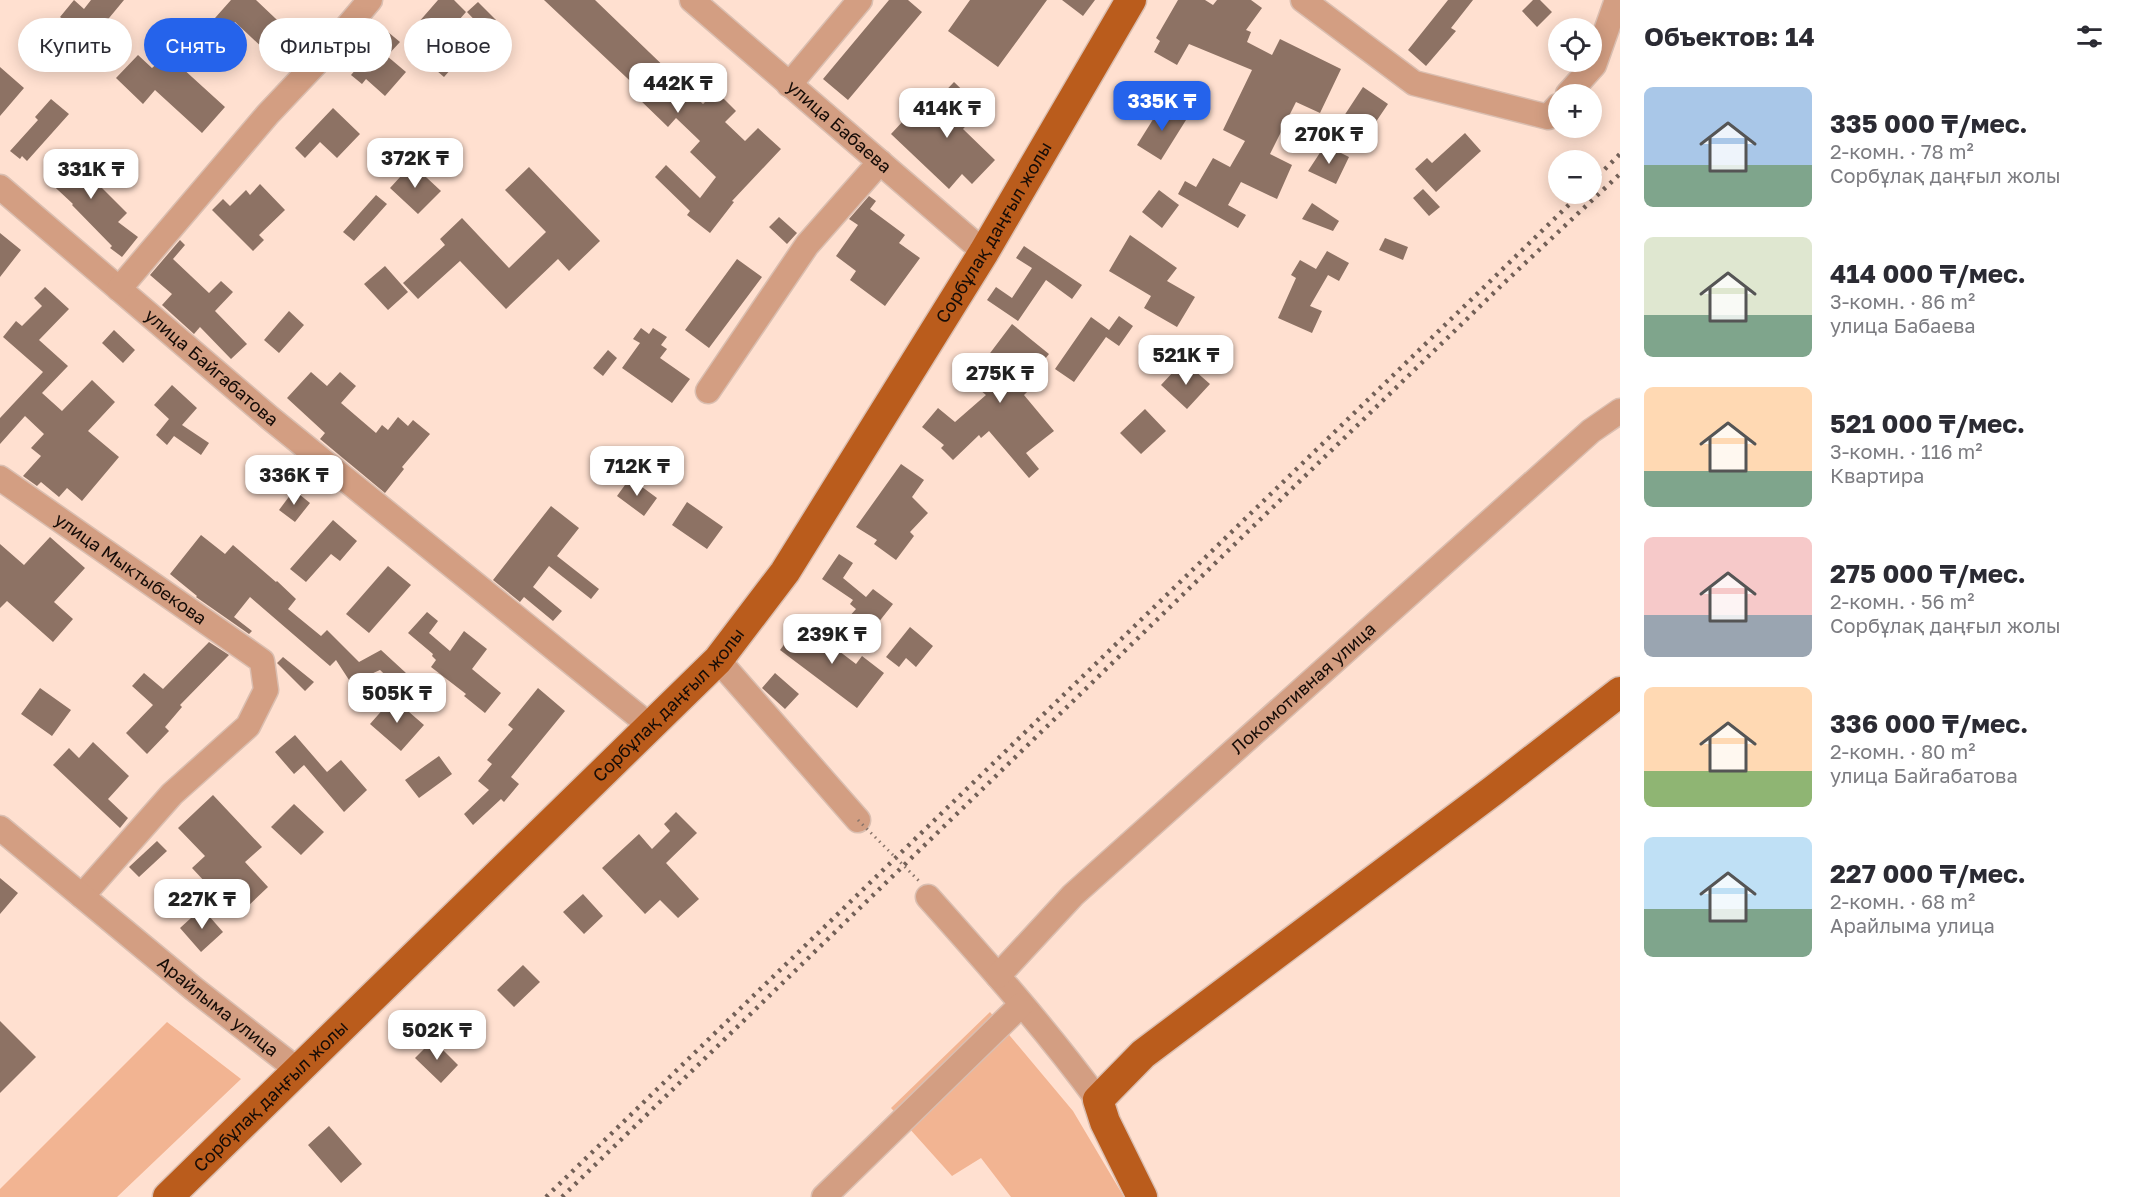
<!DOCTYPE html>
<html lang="ru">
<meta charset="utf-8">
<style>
:root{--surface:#fff;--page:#f2f2f3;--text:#2b2b33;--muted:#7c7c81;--accent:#2563eb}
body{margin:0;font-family:"Golos Text",sans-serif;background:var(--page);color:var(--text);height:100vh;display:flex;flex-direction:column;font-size:22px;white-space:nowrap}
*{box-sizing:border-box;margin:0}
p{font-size:20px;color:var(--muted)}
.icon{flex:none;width:33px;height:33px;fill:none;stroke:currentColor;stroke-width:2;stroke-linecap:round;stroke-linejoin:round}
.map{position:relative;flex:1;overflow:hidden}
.panel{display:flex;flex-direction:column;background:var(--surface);width:510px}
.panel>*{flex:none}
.hud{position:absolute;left:18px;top:18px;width:570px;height:54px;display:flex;gap:12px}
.buttons{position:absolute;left:1548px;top:18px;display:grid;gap:12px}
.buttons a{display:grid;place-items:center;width:54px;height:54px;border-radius:50%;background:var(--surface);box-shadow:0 3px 15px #0003;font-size:30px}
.price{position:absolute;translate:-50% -51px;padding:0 14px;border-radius:12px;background:#fff;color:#222;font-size:20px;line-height:39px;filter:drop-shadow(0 2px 3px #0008)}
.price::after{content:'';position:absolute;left:50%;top:36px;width:18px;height:14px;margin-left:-9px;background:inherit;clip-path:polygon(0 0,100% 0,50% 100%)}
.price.active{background:var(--accent);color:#fff}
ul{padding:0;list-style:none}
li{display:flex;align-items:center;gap:18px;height:150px;padding:0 24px}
li span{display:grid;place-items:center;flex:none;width:168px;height:120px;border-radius:9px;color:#555}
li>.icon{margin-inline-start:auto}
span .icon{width:72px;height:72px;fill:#fffc;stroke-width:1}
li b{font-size:26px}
h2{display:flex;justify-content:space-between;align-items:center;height:72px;padding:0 24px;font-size:26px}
.pill{padding:0 21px;border-radius:27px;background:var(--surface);box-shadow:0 3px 15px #0003;font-size:21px;line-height:54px}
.pill.active{background:var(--accent);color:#fff}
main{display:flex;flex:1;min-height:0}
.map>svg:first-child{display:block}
.green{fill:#f2b492}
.building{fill:#8d7264}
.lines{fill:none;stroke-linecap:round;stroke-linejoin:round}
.minor-casing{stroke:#dabeb0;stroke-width:27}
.major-casing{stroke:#dabeb0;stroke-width:33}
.minor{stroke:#d39e82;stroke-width:24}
.major{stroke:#ba5c1c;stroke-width:30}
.rail{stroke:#736057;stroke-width:4.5;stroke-dasharray:3 6;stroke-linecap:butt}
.path-bridge{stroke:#88746a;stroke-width:3;stroke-dasharray:1.5 4.5;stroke-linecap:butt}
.labels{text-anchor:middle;stroke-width:6;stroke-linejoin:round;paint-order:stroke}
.street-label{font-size:18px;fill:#160c07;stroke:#fff}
</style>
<main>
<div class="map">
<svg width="1620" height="1197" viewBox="0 0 1620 1197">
<rect width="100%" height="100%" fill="#ffe0d0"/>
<path class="green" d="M 990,1012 L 1073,1111 L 1124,1197 L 1011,1197 L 981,1158 L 952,1176 L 891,1108 Z
M 167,1022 L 241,1079 L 117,1197 L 0,1197 L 0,1189 Z"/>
<path class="building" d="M 74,0 L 84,9 L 91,0 L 124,0 L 90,41 L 82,35 L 72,49 L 53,34 L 64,20 L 60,17 Z
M 231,0 L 256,0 L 294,36 L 282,48 L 294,60 L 285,69 L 235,22 L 227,30 L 215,18 Z
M 438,0 L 454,0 L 466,12 L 439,43 L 459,60 L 444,77 L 422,58 L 431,48 L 411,31 Z
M 544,0 L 595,0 L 703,104 L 716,91 L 736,111 L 725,122 L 745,141 L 758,128 L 781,149 L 732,201 L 734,202 L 710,233 L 687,215 L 690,211 L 655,177 L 666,165 L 700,198 L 716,177 L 690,152 L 700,141 L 676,118 L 668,127 L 638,98 L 643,93 Z
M 889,0 L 908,0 L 922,12 L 848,100 L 823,79 Z
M 970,0 L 1047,0 L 998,67 L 948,31 Z
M 1062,0 L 1095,0 L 1083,16 Z
M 1178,0 L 1205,0 L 1213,5 L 1217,0 L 1251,0 L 1262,8 L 1246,30 L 1251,32 L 1247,42 L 1272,55 L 1280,39 L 1341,69 L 1320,113 L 1296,102 L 1270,154 L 1292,165 L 1277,199 L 1241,182 L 1228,205 L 1246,215 L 1238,228 L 1178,194 L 1185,181 L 1196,187 L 1213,158 L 1230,167 L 1245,141 L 1223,130 L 1252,70 L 1189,44 L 1177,65 L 1154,52 L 1160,41 L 1156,38 Z
M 1448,0 L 1473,0 L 1451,28 L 1456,31 L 1426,66 L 1408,50 Z
M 1533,0 L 1540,0 L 1552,12 L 1537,27 L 1522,11 Z
M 478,2 L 496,20 L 485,31 L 467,12 Z
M 388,32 L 400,42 L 387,56 L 406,72 L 385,96 L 366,79 L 362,84 L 351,75 Z
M 170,52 L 183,65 L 181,67 L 225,107 L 202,133 L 155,90 L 143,104 L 116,78 L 138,55 L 152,68 Z
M 0,67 L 24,88 L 0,116 Z
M 954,82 L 982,109 L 963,129 L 995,160 L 972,184 L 962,174 L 949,189 L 891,134 L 904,120 L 911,127 Z
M 1363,87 L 1388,104 L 1367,135 L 1342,119 Z
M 51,99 L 69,114 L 27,161 L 22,156 L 20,159 L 10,151 L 38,120 L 35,117 Z
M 1162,105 L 1186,120 L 1161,160 L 1137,145 Z
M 333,108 L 360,134 L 337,158 L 320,142 L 305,158 L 295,148 Z
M 1465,133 L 1481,151 L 1436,192 L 1415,169 L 1427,158 L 1432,163 Z
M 1325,145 L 1349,157 L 1336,184 L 1308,171 Z
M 69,150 L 81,161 L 89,152 L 99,162 L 88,174 L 127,213 L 118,222 L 138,237 L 122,257 L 110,248 L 112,246 L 72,205 L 73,204 L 44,177 Z
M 412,164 L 441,191 L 418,214 L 390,188 Z
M 529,167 L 600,241 L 569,271 L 558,259 L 506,309 L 460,261 L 418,299 L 403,283 L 445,245 L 440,239 L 462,218 L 509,268 L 546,232 L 505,190 Z
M 260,184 L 285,210 L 259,235 L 264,240 L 253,251 L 212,210 L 223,199 L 230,206 L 246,190 L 250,195 Z
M 1423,189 L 1440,207 L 1429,216 L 1413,198 Z
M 1159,190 L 1179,205 L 1162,228 L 1142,212 Z
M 376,195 L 387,204 L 354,241 L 343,232 Z
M 869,196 L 876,201 L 870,209 L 905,235 L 899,243 L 920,258 L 885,306 L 850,280 L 856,271 L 836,256 L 858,225 L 849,219 Z
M 1312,203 L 1339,221 L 1333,231 L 1302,219 Z
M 779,217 L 797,233 L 787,244 L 769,227 Z
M 0,233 L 21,250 L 0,277 Z
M 1130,235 L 1177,268 L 1167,281 L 1195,297 L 1177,327 L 1144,308 L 1151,296 L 1109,271 Z
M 1385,238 L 1408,247 L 1403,260 L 1379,250 Z
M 180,240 L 185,245 L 173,259 L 209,293 L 221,281 L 233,292 L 215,311 L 247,344 L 231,359 L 200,327 L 194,334 L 162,305 L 172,294 L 150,275 Z
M 1024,246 L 1082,285 L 1072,299 L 1046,280 L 1018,321 L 987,300 L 996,287 L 1012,298 L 1032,268 L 1016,258 Z
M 1327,251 L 1349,263 L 1339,281 L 1328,275 L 1310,306 L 1322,311 L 1312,333 L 1278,318 L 1296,278 L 1291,275 L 1300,260 L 1316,269 Z
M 737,259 L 762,277 L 709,348 L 685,330 Z
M 385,266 L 408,292 L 388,310 L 364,284 Z
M 45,287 L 69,309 L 39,340 L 68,366 L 42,393 L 62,411 L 92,380 L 115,402 L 88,431 L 119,457 L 82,501 L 67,488 L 59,497 L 41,482 L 37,486 L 23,476 L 41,456 L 31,448 L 44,434 L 25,416 L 0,444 L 0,418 L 43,372 L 3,337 L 16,321 L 22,326 L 42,306 L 34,298 Z
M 289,311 L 304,325 L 279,353 L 264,340 Z
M 1119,316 L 1133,326 L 1119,346 L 1106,337 L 1074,382 L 1055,369 L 1091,317 L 1109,330 Z
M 1012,324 L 1049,354 L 1024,385 L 1029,390 L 1024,395 L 1054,431 L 1026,453 L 1039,469 L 1029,478 L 989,431 L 981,438 L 979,435 L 953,460 L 941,448 L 944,445 L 922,427 L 938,408 L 955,422 L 986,395 L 969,381 Z
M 641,328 L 649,334 L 653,328 L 667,337 L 661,345 L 667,349 L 660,358 L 690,379 L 672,403 L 622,368 L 640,343 L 633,339 Z
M 114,330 L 135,350 L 123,363 L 102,343 Z
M 608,350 L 617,358 L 603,376 L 593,368 Z
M 1186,363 L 1210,384 L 1187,409 L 1161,385 L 1174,371 L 1177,373 Z
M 311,372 L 327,386 L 340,372 L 356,386 L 341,403 L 376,433 L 382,425 L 388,430 L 398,417 L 408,426 L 413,420 L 430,434 L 402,467 L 404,469 L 385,493 L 320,439 L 325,433 L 287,398 Z
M 172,385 L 197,408 L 182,425 L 209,443 L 201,455 L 174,436 L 167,445 L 156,435 L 169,419 L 154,405 Z
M 1145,409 L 1166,431 L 1141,454 L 1120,433 Z
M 901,464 L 924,480 L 912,497 L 928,513 L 910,532 L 914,536 L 896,560 L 874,544 L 877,540 L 856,527 Z
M 630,478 L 657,498 L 644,516 L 617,496 Z
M 294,490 L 310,503 L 295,522 L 279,510 Z
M 687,502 L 723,527 L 707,549 L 672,525 Z
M 551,506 L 579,528 L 557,556 L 599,589 L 591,599 L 549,566 L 533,587 L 562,611 L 553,621 L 524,597 L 520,602 L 493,580 Z
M 333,520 L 357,541 L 340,561 L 331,554 L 306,582 L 290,569 Z
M 201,535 L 225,554 L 233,545 L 276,582 L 277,581 L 296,599 L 288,609 L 321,636 L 327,630 L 359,662 L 381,650 L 406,673 L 397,686 L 380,670 L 351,683 L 336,660 L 330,666 L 250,597 L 234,617 L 252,631 L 249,634 L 196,597 L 197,596 L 170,574 Z
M 50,537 L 85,568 L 54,602 L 73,619 L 53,642 L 7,601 L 0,608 L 0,544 L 24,565 Z
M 839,554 L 853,563 L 843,578 L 866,597 L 873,589 L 893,604 L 878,623 L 872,619 L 862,631 L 847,619 L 856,609 L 850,604 L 853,600 L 822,579 Z
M 388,566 L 411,585 L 369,633 L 346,614 Z
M 427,612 L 438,621 L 429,633 L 450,651 L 464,631 L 487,649 L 472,669 L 501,693 L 485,713 L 464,696 L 466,694 L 431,667 L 436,660 L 432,656 L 433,654 L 408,633 Z
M 801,622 L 856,664 L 862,656 L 884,673 L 857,708 L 780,650 Z
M 910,627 L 933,646 L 916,667 L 906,658 L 899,667 L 886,657 Z
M 209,642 L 229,655 L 180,705 L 182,707 L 165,727 L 169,731 L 147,754 L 126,733 L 153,705 L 132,686 L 144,673 L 163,689 Z
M 283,657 L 314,682 L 305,691 L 277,663 Z
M 775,673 L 799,694 L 785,709 L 762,688 Z
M 40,688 L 71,710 L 52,736 L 21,714 Z
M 538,688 L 565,711 L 511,777 L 519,784 L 504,802 L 501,799 L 473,825 L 464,814 L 489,790 L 478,781 L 492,764 L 487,760 L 513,729 L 508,725 Z
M 393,698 L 424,725 L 401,751 L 370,724 Z
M 295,735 L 327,772 L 341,760 L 367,790 L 344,812 L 304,765 L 294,774 L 275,752 Z
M 93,742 L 129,776 L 108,799 L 128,818 L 120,828 L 53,765 L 69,748 L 79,758 Z
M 439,756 L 452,774 L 419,798 L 405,780 Z
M 213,795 L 262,847 L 245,862 L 268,887 L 246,908 L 229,890 L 220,898 L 192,868 L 205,856 L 178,828 Z
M 294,804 L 324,832 L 301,855 L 271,827 Z
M 676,812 L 697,833 L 666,863 L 699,899 L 678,918 L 660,900 L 645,914 L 602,868 L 639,834 L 652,849 L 670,831 L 664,824 Z
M 157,841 L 167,851 L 139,877 L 129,867 Z
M 0,878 L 18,893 L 0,914 Z
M 583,894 L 603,916 L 584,934 L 563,912 Z
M 202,908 L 223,932 L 201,952 L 180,928 Z
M 523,965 L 540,982 L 514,1007 L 497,990 Z
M 0,1021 L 36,1057 L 0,1093 Z
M 433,1040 L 458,1065 L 441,1083 L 415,1058 Z
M 329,1126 L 362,1164 L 341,1183 L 308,1145 Z"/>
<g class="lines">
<g class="minor-casing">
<g id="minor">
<path id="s1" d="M 692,0 L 984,252"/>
<path d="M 1303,0 L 1414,83 L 1548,117 L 1558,106"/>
<path d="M 789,85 L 860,0"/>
<path d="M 1568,94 L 1594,65 L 1617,0"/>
<path id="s2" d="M 0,187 L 270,418 L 649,725"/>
<path d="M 119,289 L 268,114 L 321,58 L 370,0"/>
<path d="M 708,391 L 807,245 L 880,162"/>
<path id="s3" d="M 0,478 L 262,661 L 266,690 L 248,726 L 172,794 L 82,896"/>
<path d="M 718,660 L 858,820"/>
<path id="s4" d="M 0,828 L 194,989 L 299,1071"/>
<path d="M 928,897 C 987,963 1046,1029 1098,1100"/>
<path id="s5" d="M 998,976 L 1073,895 L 1591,431 L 1620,411"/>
<path d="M 824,1197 L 1021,1005"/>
</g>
</g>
<g class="major-casing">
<g id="major">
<path id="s6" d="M 168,1197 L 718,660 L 785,572 L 984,252 L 1131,0"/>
<path d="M 1142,1197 L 1105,1122 L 1098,1100 L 1143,1054 L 1494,790 L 1620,692"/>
</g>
</g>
<use href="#minor" class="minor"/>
<use href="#major" class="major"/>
<path class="rail" d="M 1592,182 L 1620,154
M 546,1197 L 1580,194
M 562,1197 L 1504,283 L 1620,174"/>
<path class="path-bridge" d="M 858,820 L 921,883"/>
</g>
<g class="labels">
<g class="street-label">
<text dy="6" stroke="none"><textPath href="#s1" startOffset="194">улица Бабаева</textPath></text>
<text dy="6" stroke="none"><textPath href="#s6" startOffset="1278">Сорбұлақ даңғыл жолы</textPath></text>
<text dy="6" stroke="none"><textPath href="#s2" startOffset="278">улица Байгабатова</textPath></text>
<text dy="6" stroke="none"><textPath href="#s3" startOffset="159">улица Мыктыбекова</textPath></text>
<text dy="6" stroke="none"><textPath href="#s5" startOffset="420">Локомотивная улица</textPath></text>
<text dy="6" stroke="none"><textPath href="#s6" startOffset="702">Сорбұлақ даңғыл жолы</textPath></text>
<text dy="6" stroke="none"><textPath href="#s4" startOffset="282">Арайлыма улица</textPath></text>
<text dy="6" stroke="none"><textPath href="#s6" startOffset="144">Сорбұлақ даңғыл жолы</textPath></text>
</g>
</g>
</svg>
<div class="buttons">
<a><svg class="icon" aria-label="locate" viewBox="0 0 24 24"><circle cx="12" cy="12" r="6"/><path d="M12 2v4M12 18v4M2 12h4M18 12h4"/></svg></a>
<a>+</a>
<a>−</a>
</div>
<b class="price" style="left:678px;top:114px">442K ₸</b>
<b class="price active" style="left:1162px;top:132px">335K ₸</b>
<b class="price" style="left:947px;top:139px">414K ₸</b>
<b class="price" style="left:1329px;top:165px">270K ₸</b>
<b class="price" style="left:415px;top:189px">372K ₸</b>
<b class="price" style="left:91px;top:200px">331K ₸</b>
<b class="price" style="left:1186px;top:386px">521K ₸</b>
<b class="price" style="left:1000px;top:404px">275K ₸</b>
<b class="price" style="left:637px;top:497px">712K ₸</b>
<b class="price" style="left:294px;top:506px">336K ₸</b>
<b class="price" style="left:832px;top:665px">239K ₸</b>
<b class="price" style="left:397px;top:724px">505K ₸</b>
<b class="price" style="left:202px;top:930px">227K ₸</b>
<b class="price" style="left:437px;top:1061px">502K ₸</b>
<div class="hud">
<a class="pill">Купить</a>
<a class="pill active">Снять</a>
<a class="pill">Фильтры</a>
<a class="pill">Новое</a>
</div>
</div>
<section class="panel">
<h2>Объектов: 14<svg class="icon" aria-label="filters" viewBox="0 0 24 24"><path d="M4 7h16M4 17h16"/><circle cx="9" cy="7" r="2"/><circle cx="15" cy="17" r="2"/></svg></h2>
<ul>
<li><span style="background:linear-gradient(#a9c7e8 65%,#7fa58c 0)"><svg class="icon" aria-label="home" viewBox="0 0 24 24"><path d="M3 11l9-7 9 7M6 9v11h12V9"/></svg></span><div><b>335 000 ₸/мес.</b><p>2-комн. · 78 m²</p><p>Сорбұлақ даңғыл жолы</p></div></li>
<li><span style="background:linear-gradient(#dfe7d0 65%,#7fa58c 0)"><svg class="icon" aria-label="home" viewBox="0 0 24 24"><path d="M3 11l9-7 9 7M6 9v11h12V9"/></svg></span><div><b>414 000 ₸/мес.</b><p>3-комн. · 86 m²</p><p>улица Бабаева</p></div></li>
<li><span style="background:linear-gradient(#ffd9b3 70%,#7fa58c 0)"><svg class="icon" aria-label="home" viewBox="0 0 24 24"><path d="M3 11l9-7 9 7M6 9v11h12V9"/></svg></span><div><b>521 000 ₸/мес.</b><p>3-комн. · 116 m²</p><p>Квартира</p></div></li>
<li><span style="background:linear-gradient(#f6c9c9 65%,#9aa5b1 0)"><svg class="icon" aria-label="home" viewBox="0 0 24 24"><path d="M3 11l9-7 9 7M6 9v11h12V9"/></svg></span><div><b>275 000 ₸/мес.</b><p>2-комн. · 56 m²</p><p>Сорбұлақ даңғыл жолы</p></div></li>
<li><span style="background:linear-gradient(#ffd9b3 70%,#8fb573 0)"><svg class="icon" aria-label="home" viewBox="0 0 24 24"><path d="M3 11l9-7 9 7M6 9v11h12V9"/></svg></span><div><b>336 000 ₸/мес.</b><p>2-комн. · 80 m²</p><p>улица Байгабатова</p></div></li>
<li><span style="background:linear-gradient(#bfe0f5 60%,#7fa58c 0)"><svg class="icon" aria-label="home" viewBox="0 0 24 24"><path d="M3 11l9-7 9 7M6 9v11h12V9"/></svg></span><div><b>227 000 ₸/мес.</b><p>2-комн. · 68 m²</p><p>Арайлыма улица</p></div></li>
</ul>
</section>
</main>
